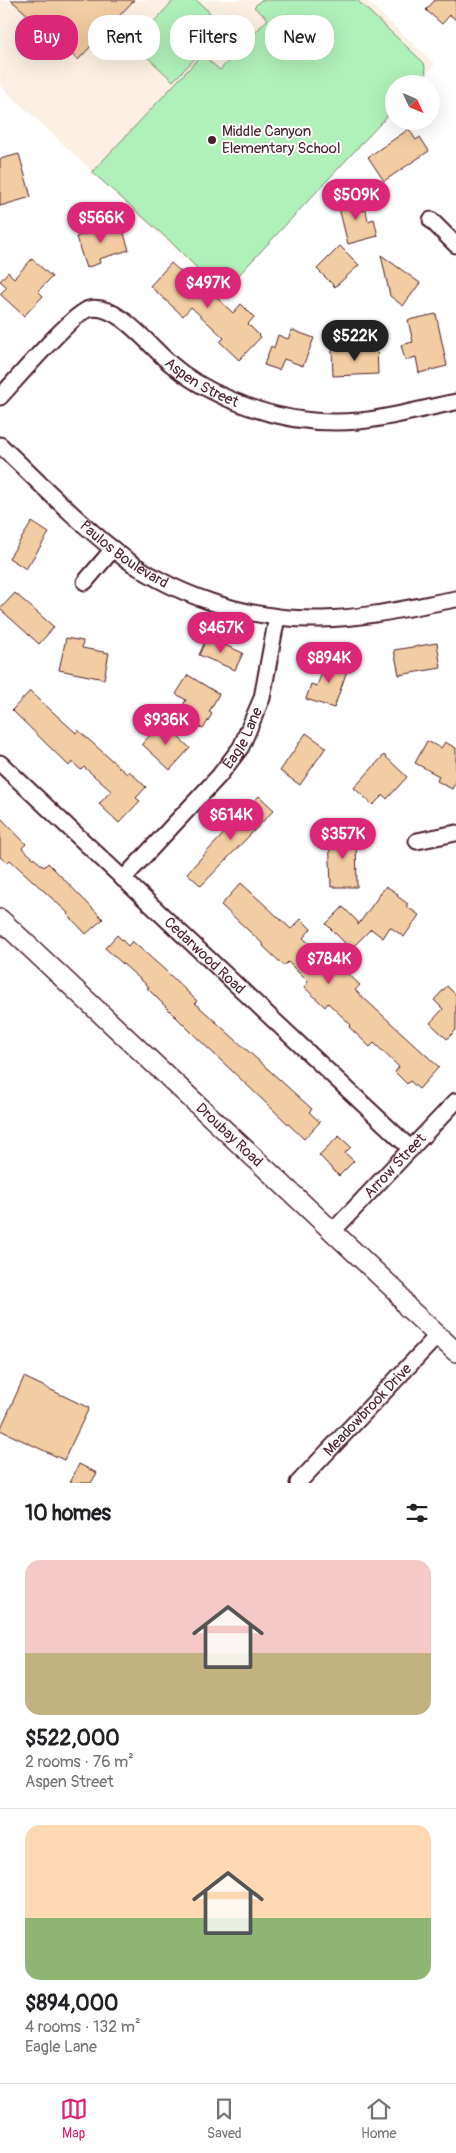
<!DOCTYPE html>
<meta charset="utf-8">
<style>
:root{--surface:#fff;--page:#f2f2f2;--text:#202124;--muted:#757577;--line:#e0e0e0;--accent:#db2777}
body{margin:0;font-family:Pangolin,sans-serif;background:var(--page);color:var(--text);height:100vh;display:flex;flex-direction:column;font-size:19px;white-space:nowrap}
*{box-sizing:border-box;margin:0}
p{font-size:16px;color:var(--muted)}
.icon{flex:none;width:28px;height:28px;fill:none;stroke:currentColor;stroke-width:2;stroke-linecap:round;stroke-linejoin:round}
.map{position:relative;height:1483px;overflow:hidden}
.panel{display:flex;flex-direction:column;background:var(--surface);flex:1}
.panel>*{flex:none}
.hud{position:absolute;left:15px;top:15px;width:426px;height:45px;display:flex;gap:10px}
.needle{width:32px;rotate:134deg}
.fabs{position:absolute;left:385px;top:75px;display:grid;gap:10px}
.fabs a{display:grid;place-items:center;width:55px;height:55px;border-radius:50%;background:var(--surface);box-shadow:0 5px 20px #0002;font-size:25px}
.price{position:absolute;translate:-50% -42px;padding:0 11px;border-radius:18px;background:var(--accent);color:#fff;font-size:16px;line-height:32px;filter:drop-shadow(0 1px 2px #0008)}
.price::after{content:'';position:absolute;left:50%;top:30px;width:15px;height:11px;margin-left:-8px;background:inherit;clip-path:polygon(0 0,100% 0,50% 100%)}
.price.selected{background:#222;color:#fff}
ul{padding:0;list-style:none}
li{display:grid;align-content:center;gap:10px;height:265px;padding:0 25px}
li+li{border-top:1px solid var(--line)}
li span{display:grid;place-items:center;height:155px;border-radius:15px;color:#555}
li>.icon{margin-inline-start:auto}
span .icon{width:90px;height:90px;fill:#fffc;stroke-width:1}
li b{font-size:21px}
h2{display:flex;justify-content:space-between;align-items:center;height:60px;padding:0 25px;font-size:21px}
.chip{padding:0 18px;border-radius:20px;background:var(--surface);box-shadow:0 5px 20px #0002;font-size:18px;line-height:45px}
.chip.selected{background:var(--accent);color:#fff}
.tabs{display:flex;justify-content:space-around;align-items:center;height:70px;border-top:1px solid var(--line);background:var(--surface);font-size:14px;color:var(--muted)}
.tabs a{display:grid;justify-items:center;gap:2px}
.tabs .selected{color:var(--accent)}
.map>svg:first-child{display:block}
.built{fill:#fbf0e3}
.green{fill:#b0f0b9;stroke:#7d8872}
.building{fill:#f2cca2;stroke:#4a1f2b}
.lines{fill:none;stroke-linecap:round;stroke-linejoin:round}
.minor-casing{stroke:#4a1f2b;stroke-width:19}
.tertiary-casing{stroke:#4a1f2b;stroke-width:22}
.minor{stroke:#fff;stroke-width:15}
.tertiary{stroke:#fff;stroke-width:19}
.poi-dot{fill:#4a1f2b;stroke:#fff;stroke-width:2}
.labels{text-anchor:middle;stroke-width:4;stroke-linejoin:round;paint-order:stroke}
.poi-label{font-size:15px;fill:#4a1f2b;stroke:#fff;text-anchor:start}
.street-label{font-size:15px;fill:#4a1f2b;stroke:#fff}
</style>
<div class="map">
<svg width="456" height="1483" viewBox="0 0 456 1483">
<rect width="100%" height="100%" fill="#fff"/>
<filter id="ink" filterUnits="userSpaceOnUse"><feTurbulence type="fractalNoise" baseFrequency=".02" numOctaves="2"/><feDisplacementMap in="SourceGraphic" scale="10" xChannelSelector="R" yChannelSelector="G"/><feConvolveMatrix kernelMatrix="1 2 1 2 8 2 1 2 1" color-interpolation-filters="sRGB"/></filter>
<g filter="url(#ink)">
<path class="built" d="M 0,0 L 366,0 L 435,64 L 417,84 L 394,84 L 394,109 L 222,293 L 0,85 Z"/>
<path class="green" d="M 174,0 L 196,0 L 226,27 L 173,81 L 133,44 Z
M 261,0 L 357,0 L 424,63 L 426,74 L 417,84 L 394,84 L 394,109 L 222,293 L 170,241 L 92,172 L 202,55 L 220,70 L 268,19 L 254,7 Z"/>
<path class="building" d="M 11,0 L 134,0 L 78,60 Z
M 435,0 L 456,0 L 456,20 L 450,15 L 442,24 L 426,10 Z
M 409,129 L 416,140 L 420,137 L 429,151 L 384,181 L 368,157 Z
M 19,154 L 31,197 L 0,206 L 0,159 Z
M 357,195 L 361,211 L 366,210 L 368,221 L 374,219 L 378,236 L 348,244 L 337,200 Z
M 104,221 L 107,231 L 122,227 L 129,250 L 99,259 L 100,263 L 86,268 L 76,237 L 92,232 L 90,226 Z
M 340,246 L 359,265 L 335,287 L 317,269 Z
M 381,255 L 420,283 L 403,306 L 390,296 Z
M 32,259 L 52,277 L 38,291 L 43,296 L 24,316 L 0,294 L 7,287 L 0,281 L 8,272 L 14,278 Z
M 171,263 L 192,282 L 199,275 L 211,286 L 208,289 L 233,313 L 241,304 L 254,317 L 248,324 L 261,337 L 239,360 L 220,342 L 224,338 L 191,307 L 183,316 L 150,286 Z
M 436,314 L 447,366 L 419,373 L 416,357 L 405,360 L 401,345 L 413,342 L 408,320 Z
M 292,330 L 314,338 L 303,366 L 284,359 L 279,370 L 264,365 L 271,346 L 274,348 L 278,335 L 288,339 Z
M 377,347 L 378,374 L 333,376 L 332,349 Z
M 32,522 L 49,533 L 26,569 L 9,558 Z
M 15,593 L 54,627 L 39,644 L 0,609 Z
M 207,637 L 243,653 L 235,670 L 199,655 Z
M 66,638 L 83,641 L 82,648 L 109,653 L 104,679 L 59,670 Z
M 437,643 L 441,668 L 399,675 L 394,650 Z
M 327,658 L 349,665 L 334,708 L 306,699 L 311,684 L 317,686 Z
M 188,675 L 219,694 L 209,712 L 212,714 L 203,729 L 178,714 L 186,700 L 176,694 Z
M 30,691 L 76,733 L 78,730 L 127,774 L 129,771 L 146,787 L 136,798 L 140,801 L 119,823 L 99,804 L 111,791 L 84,767 L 81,770 L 72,762 L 69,766 L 12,710 Z
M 162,722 L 190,748 L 170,770 L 142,744 Z
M 306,733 L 326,747 L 300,785 L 280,771 Z
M 427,741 L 441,748 L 445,742 L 456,748 L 456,782 L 452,789 L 437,781 L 439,776 L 415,763 Z
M 384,755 L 407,777 L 387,799 L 383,795 L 373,805 L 354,788 Z
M 259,796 L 274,810 L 201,886 L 187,873 Z
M 0,817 L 26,844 L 22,848 L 44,867 L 48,863 L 103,919 L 86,934 L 67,914 L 68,913 L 10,860 L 7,863 L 0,857 Z
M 356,833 L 357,887 L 331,887 L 329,834 Z
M 241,883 L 291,929 L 301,919 L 311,929 L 303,938 L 320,953 L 314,959 L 331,975 L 340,966 L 360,985 L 355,990 L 439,1067 L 419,1089 L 410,1081 L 407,1084 L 395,1072 L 399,1067 L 374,1043 L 370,1047 L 349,1027 L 351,1025 L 328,1003 L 325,1007 L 304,987 L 308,982 L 288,962 L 284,966 L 263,946 L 264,945 L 221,905 Z
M 386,886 L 398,894 L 397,896 L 408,904 L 406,906 L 419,915 L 404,937 L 390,927 L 383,938 L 371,929 L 346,954 L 340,950 L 345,943 L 326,924 L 343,907 L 358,922 L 358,925 Z
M 117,935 L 128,946 L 132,941 L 165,970 L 197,1001 L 195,1003 L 312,1109 L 309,1112 L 320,1122 L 304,1139 L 193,1034 L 147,988 L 149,987 L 105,948 Z
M 447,986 L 456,995 L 456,1030 L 447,1039 L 430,1023 L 443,1009 L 434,1000 Z
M 339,1136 L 351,1147 L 345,1153 L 354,1161 L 339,1176 L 319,1155 Z
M 24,1377 L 89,1408 L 64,1460 L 0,1430 Z
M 79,1464 L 97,1473 L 91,1483 L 70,1483 Z"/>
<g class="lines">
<g class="minor-casing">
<g id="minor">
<path d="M 431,220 L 456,245"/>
<path id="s1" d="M 0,397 C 15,381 73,313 89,309 C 117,302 150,347 171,364 C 188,379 208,390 229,399 C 270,417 315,425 359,421 C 391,418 424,408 456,402"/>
<path id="s2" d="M 0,445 C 37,480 73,518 114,550 C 170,595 249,621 322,619 C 367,618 412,607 456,599"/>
<path d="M 85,582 L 113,549"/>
<path id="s3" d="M 0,763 L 411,1149"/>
<path d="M 417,841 L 456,833"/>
<path id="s4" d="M 123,879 L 219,776 L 241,747 L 262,698 L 277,617"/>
<path id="s5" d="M 333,1231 L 456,1101"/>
<path id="s6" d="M 298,1483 L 438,1335"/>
</g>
</g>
<g class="tertiary-casing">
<g id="tertiary">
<path id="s7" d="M 0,919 L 397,1292 L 407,1307 L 456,1352"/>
</g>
</g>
<use href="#minor" class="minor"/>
<use href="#tertiary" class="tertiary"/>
</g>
</g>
<circle class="poi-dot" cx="212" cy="140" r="5"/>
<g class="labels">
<g class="poi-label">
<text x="222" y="136">Middle Canyon<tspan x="222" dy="17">Elementary School</tspan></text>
</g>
<g class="street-label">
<text dy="5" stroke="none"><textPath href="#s1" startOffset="264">Aspen Street</textPath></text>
<text dy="5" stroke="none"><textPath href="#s2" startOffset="166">Paulos Boulevard</textPath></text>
<text dy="5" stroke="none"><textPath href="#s4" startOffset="186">Eagle Lane</textPath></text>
<text dy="5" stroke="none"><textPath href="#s3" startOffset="281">Cedarwood Road</textPath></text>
<text dy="5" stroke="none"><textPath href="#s7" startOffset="315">Droubay Road</textPath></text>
<text dy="5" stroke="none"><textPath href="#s5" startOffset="90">Arrow Street</textPath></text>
<text dy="5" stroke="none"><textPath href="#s6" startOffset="101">Meadowbrook Drive</textPath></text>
</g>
</g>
</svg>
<div class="fabs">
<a><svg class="needle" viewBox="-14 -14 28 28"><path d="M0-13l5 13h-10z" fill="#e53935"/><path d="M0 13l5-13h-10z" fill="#757577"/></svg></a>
</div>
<b class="price" style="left:356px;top:221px">$509K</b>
<b class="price" style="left:101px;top:244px">$566K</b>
<b class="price" style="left:208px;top:309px">$497K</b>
<b class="price selected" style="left:355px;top:362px">$522K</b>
<b class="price" style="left:221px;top:654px">$467K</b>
<b class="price" style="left:329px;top:684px">$894K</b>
<b class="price" style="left:166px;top:746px">$936K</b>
<b class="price" style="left:231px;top:841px">$614K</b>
<b class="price" style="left:343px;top:860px">$357K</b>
<b class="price" style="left:329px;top:985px">$784K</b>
<div class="hud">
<a class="chip selected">Buy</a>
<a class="chip">Rent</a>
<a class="chip">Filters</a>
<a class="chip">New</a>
</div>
</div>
<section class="panel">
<h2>10 homes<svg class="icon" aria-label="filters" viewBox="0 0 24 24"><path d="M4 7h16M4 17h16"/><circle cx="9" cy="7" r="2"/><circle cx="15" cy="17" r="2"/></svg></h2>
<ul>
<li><span style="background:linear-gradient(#f6c9c9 60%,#c2b280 0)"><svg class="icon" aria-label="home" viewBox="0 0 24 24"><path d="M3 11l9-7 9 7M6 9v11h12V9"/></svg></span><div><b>$522,000</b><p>2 rooms · 76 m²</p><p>Aspen Street</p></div></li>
<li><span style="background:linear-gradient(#ffd9b3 60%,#8fb573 0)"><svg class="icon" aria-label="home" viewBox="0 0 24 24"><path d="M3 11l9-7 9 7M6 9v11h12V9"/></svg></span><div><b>$894,000</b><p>4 rooms · 132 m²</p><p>Eagle Lane</p></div></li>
</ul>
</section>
<nav class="tabs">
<a class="selected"><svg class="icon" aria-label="map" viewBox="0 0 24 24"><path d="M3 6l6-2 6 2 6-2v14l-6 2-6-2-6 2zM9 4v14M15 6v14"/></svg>Map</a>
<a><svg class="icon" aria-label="saved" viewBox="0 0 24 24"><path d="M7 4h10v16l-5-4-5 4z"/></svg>Saved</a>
<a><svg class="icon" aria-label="home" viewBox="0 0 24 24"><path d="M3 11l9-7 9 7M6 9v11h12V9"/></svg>Home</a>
</nav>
